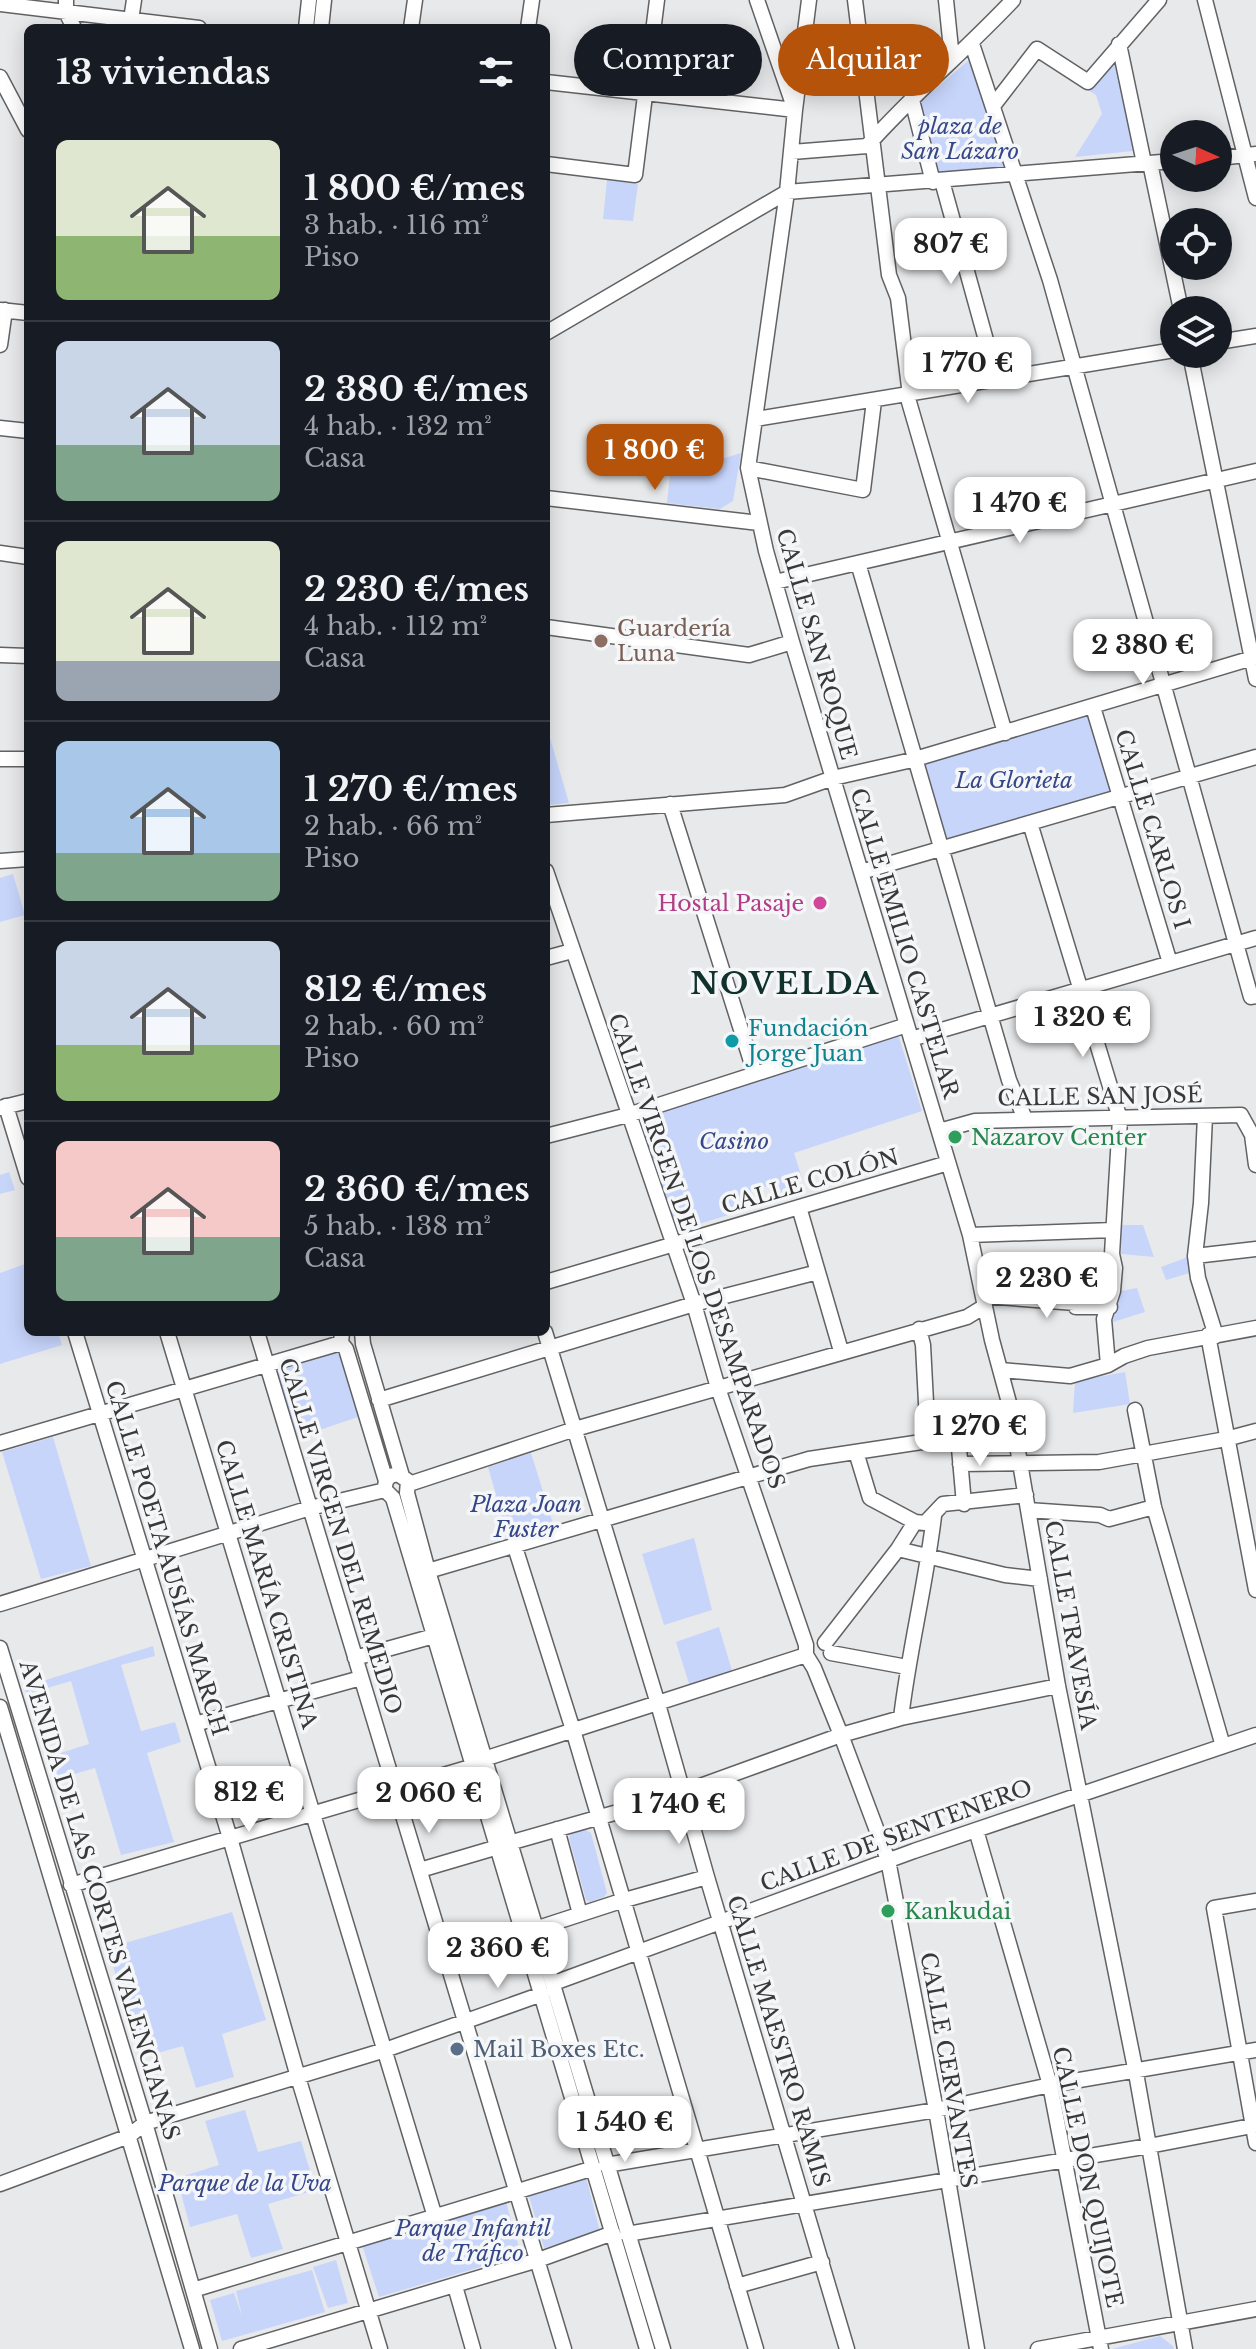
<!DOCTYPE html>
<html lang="es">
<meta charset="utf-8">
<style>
:root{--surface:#171b24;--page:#20242c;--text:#f1f3f6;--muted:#9ea1a6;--line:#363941;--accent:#b45309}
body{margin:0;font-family:"Libre Baskerville",serif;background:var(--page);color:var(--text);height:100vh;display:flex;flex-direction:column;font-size:30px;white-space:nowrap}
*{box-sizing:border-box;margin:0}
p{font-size:26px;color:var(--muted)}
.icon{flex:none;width:44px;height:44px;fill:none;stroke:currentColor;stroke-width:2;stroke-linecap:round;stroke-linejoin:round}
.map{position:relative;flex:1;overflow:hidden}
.details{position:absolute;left:24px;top:24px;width:526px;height:1312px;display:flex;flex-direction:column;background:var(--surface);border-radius:12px;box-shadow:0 4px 20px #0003}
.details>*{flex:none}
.guide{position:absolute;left:574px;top:24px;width:562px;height:72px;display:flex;gap:16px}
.needle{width:52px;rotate:93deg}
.fabs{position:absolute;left:1160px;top:120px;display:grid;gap:16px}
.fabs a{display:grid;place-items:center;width:72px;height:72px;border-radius:50%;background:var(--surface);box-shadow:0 4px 20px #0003;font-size:40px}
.price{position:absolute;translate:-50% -68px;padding:0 18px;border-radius:16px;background:#fff;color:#222;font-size:26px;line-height:52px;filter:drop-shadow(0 2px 4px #0008)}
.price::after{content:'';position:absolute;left:50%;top:48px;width:24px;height:18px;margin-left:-12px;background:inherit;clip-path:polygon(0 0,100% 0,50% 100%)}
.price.active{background:var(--accent);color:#fff}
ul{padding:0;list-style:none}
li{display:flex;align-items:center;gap:24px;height:200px;padding:0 32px}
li+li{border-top:2px solid var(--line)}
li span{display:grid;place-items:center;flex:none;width:224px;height:160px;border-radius:12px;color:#555}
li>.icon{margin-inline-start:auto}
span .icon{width:96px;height:96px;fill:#fffc;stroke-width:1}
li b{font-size:34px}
h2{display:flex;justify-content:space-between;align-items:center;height:96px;padding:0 32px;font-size:34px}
.chip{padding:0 28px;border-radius:36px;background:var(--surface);box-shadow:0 4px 20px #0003;font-size:28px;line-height:72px}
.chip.active{background:var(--accent);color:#fff}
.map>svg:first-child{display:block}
.green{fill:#c8d5fb}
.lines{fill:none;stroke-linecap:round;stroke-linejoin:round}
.minor-casing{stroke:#616264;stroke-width:17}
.minor{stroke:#fff;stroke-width:14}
.education-dot{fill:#8d6e63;stroke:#f5f6f8;stroke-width:3}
.hotel-dot{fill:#d1479c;stroke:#f5f6f8;stroke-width:3}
.culture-dot{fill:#0f9aa8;stroke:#f5f6f8;stroke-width:3}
.leisure-dot{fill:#2e9e5b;stroke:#f5f6f8;stroke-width:3}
.service-dot{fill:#5c6f8a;stroke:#f5f6f8;stroke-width:3}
.labels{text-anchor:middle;stroke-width:7;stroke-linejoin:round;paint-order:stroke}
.park-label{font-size:22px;font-style:italic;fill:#364789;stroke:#f5f6f8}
.education-label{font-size:22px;fill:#785e54;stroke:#f5f6f8;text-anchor:start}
.street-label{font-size:22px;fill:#39393a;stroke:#f5f6f8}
.hotel-label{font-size:22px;fill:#b23c85;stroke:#f5f6f8;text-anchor:end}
.culture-label{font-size:22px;fill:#0d838f;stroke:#f5f6f8;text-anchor:start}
.leisure-label{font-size:22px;fill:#27864d;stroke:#f5f6f8;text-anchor:start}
.service-label{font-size:22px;fill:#4e5e75;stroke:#f5f6f8;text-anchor:start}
.district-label{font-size:30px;font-weight:bold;letter-spacing:2px;fill:#11312b;stroke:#f5f6f8}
</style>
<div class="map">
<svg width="1256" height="2349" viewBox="0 0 1256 2349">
<rect width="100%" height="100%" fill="#e8e9eb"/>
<path class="green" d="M 970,59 L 1004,169 L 935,176 L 918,104 Z
M 1108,65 L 1117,65 L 1133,151 L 1075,157 L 1102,114 L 1096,95 L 1086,89 Z
M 607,180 L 638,184 L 633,221 L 603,219 Z
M 741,453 L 733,501 L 720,509 L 667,503 L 670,475 Z
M 1091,714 L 1116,794 L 947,843 L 921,763 Z
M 546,731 L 548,731 L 569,803 L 546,805 Z
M 13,874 L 25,915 L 0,922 L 0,878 Z
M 898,1034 L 922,1111 L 794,1153 L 802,1178 L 793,1181 L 795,1190 L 782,1194 L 778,1183 L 751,1191 L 755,1207 L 682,1229 L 674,1226 L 639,1121 L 643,1115 Z
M 9,1172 L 15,1190 L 0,1194 L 0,1175 Z
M 1122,1225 L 1143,1225 L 1154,1257 L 1121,1254 Z
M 1193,1255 L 1193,1272 L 1166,1280 L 1161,1267 Z
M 28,1263 L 28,1332 L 58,1332 L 62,1345 L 0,1364 L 0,1273 Z
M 1137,1288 L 1145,1312 L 1113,1322 L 1116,1292 Z
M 338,1350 L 358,1417 L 296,1438 L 276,1370 Z
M 1125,1372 L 1130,1404 L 1073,1413 L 1075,1381 Z
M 53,1437 L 91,1566 L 41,1579 L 2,1452 Z
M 531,1453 L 556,1533 L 511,1547 L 488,1467 Z
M 694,1538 L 712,1610 L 664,1625 L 642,1554 Z
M 719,1627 L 733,1674 L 690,1687 L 676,1642 Z
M 153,1646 L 155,1656 L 121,1665 L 141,1731 L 175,1722 L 181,1742 L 147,1753 L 174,1842 L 121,1855 L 95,1768 L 57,1779 L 51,1756 L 89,1744 L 71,1681 L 27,1694 L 24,1687 Z
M 584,1829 L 591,1833 L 607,1893 L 604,1897 L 590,1902 L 586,1900 L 569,1838 L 571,1833 Z
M 232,1912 L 266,2020 L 222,2034 L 234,2077 L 196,2088 L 183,2046 L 139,2058 L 108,1948 Z
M 245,2110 L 258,2152 L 301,2141 L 316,2190 L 268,2204 L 283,2249 L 251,2258 L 237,2214 L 190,2227 L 177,2178 L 219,2165 L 205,2121 Z
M 586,2177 L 600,2232 L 544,2248 L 528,2193 Z
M 506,2202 L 521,2255 L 379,2297 L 362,2245 Z
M 336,2260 L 348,2303 L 328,2308 L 313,2267 Z
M 312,2270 L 325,2312 L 222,2341 L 210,2300 L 234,2293 L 242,2316 L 236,2291 Z
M 1160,2336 L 1173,2346 L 1174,2349 L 1112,2349 Z"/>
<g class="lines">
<g class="minor-casing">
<path id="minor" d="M 66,0 L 66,12 L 74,28
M 757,0 L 795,110 L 787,192 L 748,468 L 766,551 L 792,642 L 970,1235 L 992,1340 L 1011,1410 L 1058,1686 L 1136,2073 L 1185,2349
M 855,0 L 889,275 L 898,298 L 910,395
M 946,0 L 952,59
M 1205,0 L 1256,198
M 0,4 L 199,28
M 131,20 L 134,0
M 306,28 L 309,0
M 321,28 L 324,0
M 411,28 L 415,0
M 528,28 L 532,0
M 972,44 L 1050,280 L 1251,997 L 1256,996
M 1119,44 L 1144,163
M 0,77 L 28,130
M 546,82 L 795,110 L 809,0
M 912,100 L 933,182
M 993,106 L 1037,49 L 1088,82 L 1159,0
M 792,152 L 867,146 C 913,94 966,50 1013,0
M 1218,158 L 1256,154
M 1150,163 L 1181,310
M 546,164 L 635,175 L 657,0
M 942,181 L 997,380
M 0,310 L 28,313
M 546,333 L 787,192 L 1174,161
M 1218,342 L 1256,336
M 0,345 L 5,310
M 1190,354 L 1256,679
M 907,395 L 1005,733
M 756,419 L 1174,350
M 0,428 L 28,431
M 748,468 L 863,490 L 874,401
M 546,498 L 759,523
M 0,553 L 28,557
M 858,563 L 1009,1080 L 1025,1119
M 775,582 L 1256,471
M 546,627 L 749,655 L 792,642
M 0,655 L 28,656
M 1093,707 L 1170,963
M 0,759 L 28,759
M 670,804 L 755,1074
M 546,815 L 785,795 L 833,778 L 912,760 L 1256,657
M 1030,823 L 1120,1119 L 1112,1254 L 1115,1268 L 1113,1291 L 1104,1319 L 1108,1365
M 0,861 L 28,859
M 546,871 L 694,1304 L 718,1388 L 806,1645 L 806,1655 L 814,1668 L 841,1735 L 888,1860 L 936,2110 L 977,2349
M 861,872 L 1256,757
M 546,958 L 572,951
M 911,1039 L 1256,938
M 6,1106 L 28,1178
M 0,1108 L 28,1101
M 1205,1116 L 1201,1203 L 1195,1256 L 1198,1278 L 1216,1336
M 939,1131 L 975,1121 L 1241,1115 L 1252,1135
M 1256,1135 L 1252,1135 L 1256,1165
M 546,1136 L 628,1115 L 907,1025
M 799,1207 L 841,1351
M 970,1235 L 1113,1230
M 1195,1256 L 1256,1249
M 546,1282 L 948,1163
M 985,1296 L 1075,1303 L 1076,1307 L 1110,1307
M 919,1329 L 923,1345 L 928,1441
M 75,1332 L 230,1838 L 298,2077 L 380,2349
M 167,1332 L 435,2217
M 257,1332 L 564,2349
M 342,1332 L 341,1343 L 346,1349 L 386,1481 L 385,1486
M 362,1332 L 363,1344 L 402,1476
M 545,1332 L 658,1704 L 707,1877 L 847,2349
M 1208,1335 L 1256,1590
M 1001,1370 L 1070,1376 L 1108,1365 L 1124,1356 L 1148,1348 L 1256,1328
M 379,1400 L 694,1304 L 818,1272
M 1135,1410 L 1154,1507 L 1223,1746
M 0,1443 L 341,1343
M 856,1452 L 870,1498 L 915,1522
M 960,1464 L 1099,1462 L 1226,1439 L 1256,1431
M 386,1481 L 390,1476 L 398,1474 L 408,1481 L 407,1493 L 428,1571 L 663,2349
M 409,1484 L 575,1429 L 967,1317 L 985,1306
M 385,1490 L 393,1498 L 647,2349
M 1028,1510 L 1100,1515 L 1109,1519 L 1154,1507
M 515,1547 L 573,1730 L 756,2349
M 898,1549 L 1005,1575 L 1040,1579
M 428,1571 L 809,1459 L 928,1441 L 948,1435 L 958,1437 L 964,1504
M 0,1604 L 310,1508 L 385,1490
M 825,1643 L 898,1549 L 915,1522 L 925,1523 L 943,1504 L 1026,1495
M 0,1648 L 145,2123 L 210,2349
M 831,1653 L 907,1667
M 355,1658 L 434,1636
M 0,1707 L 192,2349
M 901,1718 C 909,1650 926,1584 934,1516
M 195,1724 L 361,1678
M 484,1759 L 806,1655
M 557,1829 L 580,1914
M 976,1830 L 1050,2085 L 1101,2349
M 509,1843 L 667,1798 L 841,1735 L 901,1718 L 1058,1686
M 420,1870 L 498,1847
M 71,1885 L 474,1766
M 1256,1901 L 1214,1908 L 1256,2143
M 535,1929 L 621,1901 L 707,1877
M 554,1983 L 914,1851 L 1256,1735
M 606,2165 L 936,2110 L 1050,2085 L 1256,2050
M 0,2184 L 129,2136 L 145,2123 L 385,2050 L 542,1994
M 627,2234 L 1149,2146 L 1256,2125
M 455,2286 L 473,2349
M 737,2286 L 822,2262
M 193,2290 L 594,2168
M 241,2349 L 538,2260 L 613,2233
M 1038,2349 L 1256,2309"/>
</g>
<use href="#minor" class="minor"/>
</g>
<circle class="education-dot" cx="601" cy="641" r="8"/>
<circle class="hotel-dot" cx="820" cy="903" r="8"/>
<circle class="culture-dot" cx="732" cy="1041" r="8"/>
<g class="leisure-dot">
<circle cx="955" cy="1137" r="8"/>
<circle cx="888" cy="1911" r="8"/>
</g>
<circle class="service-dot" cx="457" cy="2049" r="8"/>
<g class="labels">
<g class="park-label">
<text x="960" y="134">plaza de<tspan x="960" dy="25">San Lázaro</tspan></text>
<text x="1014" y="788">La Glorieta</text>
<text x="734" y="1149">Casino</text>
<text x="526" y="1512">Plaza Joan<tspan x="526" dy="25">Fuster</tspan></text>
<text x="245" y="2191">Parque de la Uva</text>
<text x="473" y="2236">Parque Infantil<tspan x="473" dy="25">de Tráfico</tspan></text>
</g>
<g class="education-label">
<text x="617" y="636">Guardería<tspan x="617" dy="25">Luna</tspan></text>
</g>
<g class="street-label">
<text transform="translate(817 644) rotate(74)" y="8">CALLE SAN ROQUE</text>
<text transform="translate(1153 829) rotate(73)" y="8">CALLE CARLOS I</text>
<text transform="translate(905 943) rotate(73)" y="8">CALLE EMILIO CASTELAR</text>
<text transform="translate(1100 1096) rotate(-1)" y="8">CALLE SAN JOSÉ</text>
<text transform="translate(810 1181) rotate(-16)" y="8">CALLE COLÓN</text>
<text transform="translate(697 1251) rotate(71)" y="8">CALLE VIRGEN DE LOS DESAMPARADOS</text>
<text transform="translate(341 1536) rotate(73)" y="8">CALLE VIRGEN DEL REMEDIO</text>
<text transform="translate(167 1558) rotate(73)" y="8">CALLE POETA AUSÍAS MARCH</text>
<text transform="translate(267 1584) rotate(73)" y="8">CALLE MARÍA CRISTINA</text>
<text transform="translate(1071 1625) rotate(80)" y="8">CALLE TRAVESÍA</text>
<text transform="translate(896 1835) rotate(-20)" y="8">CALLE DE SENTENERO</text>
<text transform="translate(100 1900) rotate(73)" y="8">AVENIDA DE LAS CORTES VALENCIANAS</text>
<text transform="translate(779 2041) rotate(73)" y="8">CALLE MAESTRO RAMIS</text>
<text transform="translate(949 2070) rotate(80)" y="8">CALLE CERVANTES</text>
<text transform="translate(1088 2177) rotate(78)" y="8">CALLE DON QUIJOTE</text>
</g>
<g class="hotel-label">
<text x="804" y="911">Hostal Pasaje</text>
</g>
<g class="culture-label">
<text x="748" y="1036">Fundación<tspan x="748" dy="25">Jorge Juan</tspan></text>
</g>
<g class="leisure-label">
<text x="971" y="1145">Nazarov Center</text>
<text x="904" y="1919">Kankudai</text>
</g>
<g class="service-label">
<text x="473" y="2057">Mail Boxes Etc.</text>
</g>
<g class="district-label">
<text x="785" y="994">NOVELDA</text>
</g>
</g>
</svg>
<div class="fabs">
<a><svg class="needle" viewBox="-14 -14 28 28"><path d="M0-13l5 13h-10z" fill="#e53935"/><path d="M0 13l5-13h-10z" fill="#9ea1a6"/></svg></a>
<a><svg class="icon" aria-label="locate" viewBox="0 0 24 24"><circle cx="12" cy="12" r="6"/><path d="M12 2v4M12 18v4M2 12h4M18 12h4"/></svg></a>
<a><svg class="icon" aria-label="layers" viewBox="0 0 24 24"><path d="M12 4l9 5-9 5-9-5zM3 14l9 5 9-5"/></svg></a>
</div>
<b class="price" style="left:951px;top:286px">807 €</b>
<b class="price" style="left:968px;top:405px">1 770 €</b>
<b class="price active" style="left:655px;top:492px">1 800 €</b>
<b class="price" style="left:1020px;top:545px">1 470 €</b>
<b class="price" style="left:1143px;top:687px">2 380 €</b>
<b class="price" style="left:1083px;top:1059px">1 320 €</b>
<b class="price" style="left:1047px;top:1320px">2 230 €</b>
<b class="price" style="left:980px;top:1468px">1 270 €</b>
<b class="price" style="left:249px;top:1834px">812 €</b>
<b class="price" style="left:429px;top:1835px">2 060 €</b>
<b class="price" style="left:679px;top:1846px">1 740 €</b>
<b class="price" style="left:498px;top:1990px">2 360 €</b>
<b class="price" style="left:625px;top:2164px">1 540 €</b>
<div class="guide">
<a class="chip">Comprar</a>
<a class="chip active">Alquilar</a>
</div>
<section class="details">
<h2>13 viviendas<svg class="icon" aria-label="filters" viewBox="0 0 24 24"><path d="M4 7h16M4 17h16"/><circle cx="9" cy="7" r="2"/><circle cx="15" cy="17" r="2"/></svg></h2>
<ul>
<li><span style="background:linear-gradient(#dfe7d0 60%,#8fb573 0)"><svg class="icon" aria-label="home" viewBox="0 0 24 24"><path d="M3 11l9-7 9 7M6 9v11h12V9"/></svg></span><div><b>1 800 €/mes</b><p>3 hab. · 116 m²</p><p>Piso</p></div></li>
<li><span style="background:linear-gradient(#c9d6e8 65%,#7fa58c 0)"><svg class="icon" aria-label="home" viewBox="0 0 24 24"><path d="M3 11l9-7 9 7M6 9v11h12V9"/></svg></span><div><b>2 380 €/mes</b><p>4 hab. · 132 m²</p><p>Casa</p></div></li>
<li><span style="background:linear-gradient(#dfe7d0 75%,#9aa5b1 0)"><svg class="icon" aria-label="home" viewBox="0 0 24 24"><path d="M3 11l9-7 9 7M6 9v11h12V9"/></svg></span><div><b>2 230 €/mes</b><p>4 hab. · 112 m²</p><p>Casa</p></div></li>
<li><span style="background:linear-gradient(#a9c7e8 70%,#7fa58c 0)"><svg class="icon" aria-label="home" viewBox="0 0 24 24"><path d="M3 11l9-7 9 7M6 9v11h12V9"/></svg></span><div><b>1 270 €/mes</b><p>2 hab. · 66 m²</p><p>Piso</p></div></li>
<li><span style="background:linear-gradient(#c9d6e8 65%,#8fb573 0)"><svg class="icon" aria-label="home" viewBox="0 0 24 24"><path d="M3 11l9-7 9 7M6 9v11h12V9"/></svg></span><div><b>812 €/mes</b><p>2 hab. · 60 m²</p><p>Piso</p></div></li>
<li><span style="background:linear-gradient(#f6c9c9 60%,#7fa58c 0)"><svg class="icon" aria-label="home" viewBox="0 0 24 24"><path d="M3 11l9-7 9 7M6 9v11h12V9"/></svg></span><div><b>2 360 €/mes</b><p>5 hab. · 138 m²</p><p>Casa</p></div></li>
</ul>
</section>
</div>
